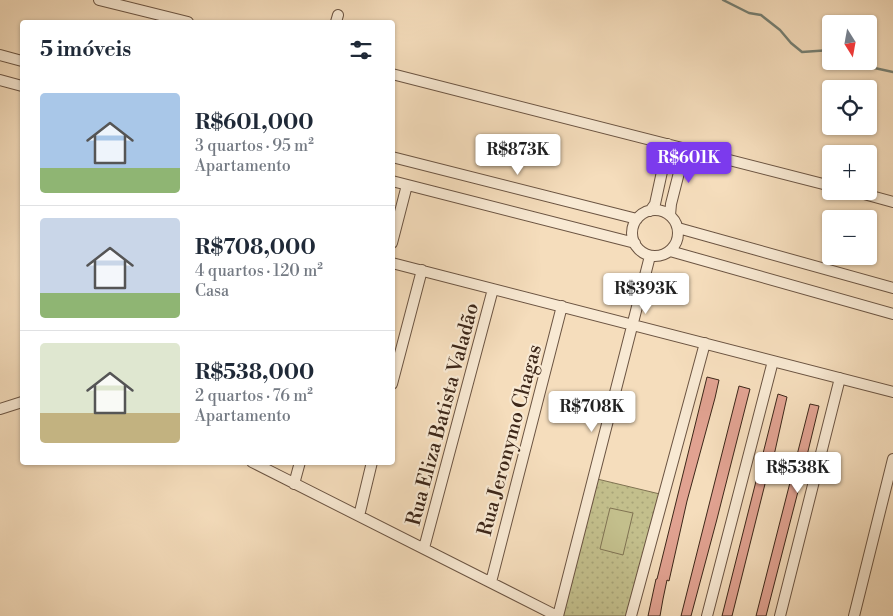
<!DOCTYPE html>
<html lang="pt">
<meta charset="utf-8">
<style>
:root{--surface:#fff;--page:#f2f2f3;--text:#1f2937;--muted:#747a83;--line:#e0e1e3;--accent:#7c3aed}
body{margin:0;font-family:"Libre Bodoni",serif;background:var(--page);color:var(--text);height:100vh;display:flex;flex-direction:column;font-size:19px;white-space:nowrap}
*{box-sizing:border-box;margin:0}
p{font-size:16px;color:var(--muted)}
.icon{flex:none;width:28px;height:28px;fill:none;stroke:currentColor;stroke-width:2;stroke-linecap:round;stroke-linejoin:round}
.map{position:relative;flex:1;overflow:hidden}
.details{position:absolute;left:20px;top:20px;width:375px;height:445px;display:flex;flex-direction:column;background:var(--surface);border-radius:5px;box-shadow:0 1px 4px #0004}
.details>*{flex:none}
.needle{width:32px;rotate:169deg}
.buttons{position:absolute;left:822px;top:15px;display:grid;gap:10px}
.buttons a{display:grid;place-items:center;width:55px;height:55px;border-radius:5px;background:var(--surface);box-shadow:0 1px 4px #0004;font-size:25px}
.price{position:absolute;translate:-50% -42px;padding:0 11px;border-radius:5px;background:#fff;color:#222;font-size:16px;line-height:32px;filter:drop-shadow(0 1px 2px #0008)}
.price::after{content:'';position:absolute;left:50%;top:30px;width:15px;height:11px;margin-left:-8px;background:inherit;clip-path:polygon(0 0,100% 0,50% 100%)}
.price.on{background:var(--accent);color:#fff}
ul{padding:0;list-style:none}
li{display:flex;align-items:center;gap:15px;height:125px;padding:0 20px}
li+li{border-top:1px solid var(--line)}
li span{display:grid;place-items:center;flex:none;width:140px;height:100px;border-radius:5px;color:#555}
li>.icon{margin-inline-start:auto}
span .icon{width:60px;height:60px;fill:#fffc;stroke-width:1}
li b{font-size:21px}
h2{display:flex;justify-content:space-between;align-items:center;height:60px;padding:0 20px;font-size:21px}
.map>svg:first-child{display:block}
.grass{fill:url(#grass-dots);stroke:#807352}
.pitch{fill:#c3bf8c;stroke:#807352}
.lines{fill:none;stroke-linecap:round;stroke-linejoin:round}
.stream{stroke:#768074;stroke-width:2.5}
.building{fill:#e1a291;stroke:#3d2719}
.minor-casing{stroke:#6b5442;stroke-width:12}
.minor{stroke:#f8e9d3;stroke-width:10}
.labels{text-anchor:middle;stroke-width:4.5;stroke-linejoin:round;paint-order:stroke}
.street-label{font-size:20px;fill:#3d2719;stroke:#f8e9d3}
</style>
<div class="map">
<svg width="893" height="616" viewBox="0 0 893 616">
<defs>
<pattern id="grass-dots" width="8" height="8" patternUnits="userSpaceOnUse" patternTransform="scale(1.25)"><rect width="8" height="8" fill="#c3bf8c"/><path d="M2 2h.1M6 6h.1" fill="none" stroke="#a8a478" stroke-width="1.8" stroke-linecap="round"/></pattern>
</defs>
<rect width="100%" height="100%" fill="#f5ddbc"/>
<filter id="stains"><feTurbulence type="fractalNoise" baseFrequency=".004" numOctaves="4"/><feColorMatrix values="0 0 0 0 .2 0 0 0 0 .09 0 0 0 0 .02 0 0 0 .5 -.17"/></filter>
<radialGradient id="worn" r=".72"><stop offset=".6" stop-color="#630" stop-opacity="0"/><stop offset="1" stop-color="#630" stop-opacity=".3"/></radialGradient>
<path class="grass" d="M 593,478 L 664,495 L 631,616 L 558,616 Z"/>
<path class="pitch" d="M 610,508 L 633,513 L 623,555 L 600,549 Z"/>
<g class="lines">
<path class="stream" d="M 723,0 L 749,13 L 761,15 L 780,30 L 791,43 L 802,52 L 831,50
M 863,61 L 870,67 L 893,72"/>
</g>
<path class="building" d="M 707,377 L 719,380 L 715,398 L 687,501 L 669,581 L 667,580 L 663,599 L 660,616 L 648,616 L 656,579 L 657,579 Z
M 739,386 L 750,389 L 717,519 L 691,616 L 681,616 Z
M 778,394 L 787,397 L 775,451 L 767,476 L 732,616 L 722,616 Z
M 810,404 L 819,406 L 802,476 L 766,616 L 756,616 Z"/>
<g class="lines">
<g class="minor-casing">
<path id="minor" d="M 99,0 L 188,22
M 336,22 L 338,15
M 0,55 L 22,61
M 392,74 L 831,186
M 0,80 L 22,86
M 392,157 L 637,219
M 392,181 L 635,243
M 853,191 L 893,202
M632 233a23 23 0 1 1 46 0a23 23 0 1 1-46 0Z
M 650,211 L 655,204 L 668,144
M 670,215 L 671,204 L 685,149
M 678,228 L 893,288
M 392,243 L 407,185
M 670,251 L 893,314
M 392,263 L 893,392
M 392,384 L 422,270
M 0,409 L 22,402
M 252,462 L 557,616
M 294,484 L 300,462
M 359,516 L 372,462
M 424,548 L 493,289
M 491,582 L 562,306
M 558,616 L 650,256
M 631,616 L 705,343
M 707,616 L 773,361
M 780,616 L 840,378
M 854,616 L 893,459"/>
</g>
<use href="#minor" class="minor"/>
</g>
<g class="labels">
<g class="street-label">
<text transform="translate(442 414) rotate(-75)" y="7">Rua Eliza Batista Valadão</text>
<text transform="translate(509 440) rotate(-75)" y="7">Rua Jeronymo Chagas</text>
</g>
</g>
<rect width="100%" height="100%" filter="url(#stains)"/>
<rect width="100%" height="100%" fill="url(#worn)"/>
</svg>
<div class="buttons">
<a><svg class="needle" viewBox="-14 -14 28 28"><path d="M0-13l5 13h-10z" fill="#e53935"/><path d="M0 13l5-13h-10z" fill="#747a83"/></svg></a>
<a><svg class="icon" aria-label="locate" viewBox="0 0 24 24"><circle cx="12" cy="12" r="6"/><path d="M12 2v4M12 18v4M2 12h4M18 12h4"/></svg></a>
<a>+</a>
<a>−</a>
</div>
<b class="price" style="left:518px;top:176px">R$873K</b>
<b class="price on" style="left:689px;top:184px">R$601K</b>
<b class="price" style="left:646px;top:315px">R$393K</b>
<b class="price" style="left:592px;top:433px">R$708K</b>
<b class="price" style="left:798px;top:494px">R$538K</b>
<section class="details">
<h2>5 imóveis<svg class="icon" aria-label="filters" viewBox="0 0 24 24"><path d="M4 7h16M4 17h16"/><circle cx="9" cy="7" r="2"/><circle cx="15" cy="17" r="2"/></svg></h2>
<ul>
<li><span style="background:linear-gradient(#a9c7e8 75%,#8fb573 0)"><svg class="icon" aria-label="home" viewBox="0 0 24 24"><path d="M3 11l9-7 9 7M6 9v11h12V9"/></svg></span><div><b>R$601,000</b><p>3 quartos · 95 m²</p><p>Apartamento</p></div></li>
<li><span style="background:linear-gradient(#c9d6e8 75%,#8fb573 0)"><svg class="icon" aria-label="home" viewBox="0 0 24 24"><path d="M3 11l9-7 9 7M6 9v11h12V9"/></svg></span><div><b>R$708,000</b><p>4 quartos · 120 m²</p><p>Casa</p></div></li>
<li><span style="background:linear-gradient(#dfe7d0 70%,#c2b280 0)"><svg class="icon" aria-label="home" viewBox="0 0 24 24"><path d="M3 11l9-7 9 7M6 9v11h12V9"/></svg></span><div><b>R$538,000</b><p>2 quartos · 76 m²</p><p>Apartamento</p></div></li>
</ul>
</section>
</div>
